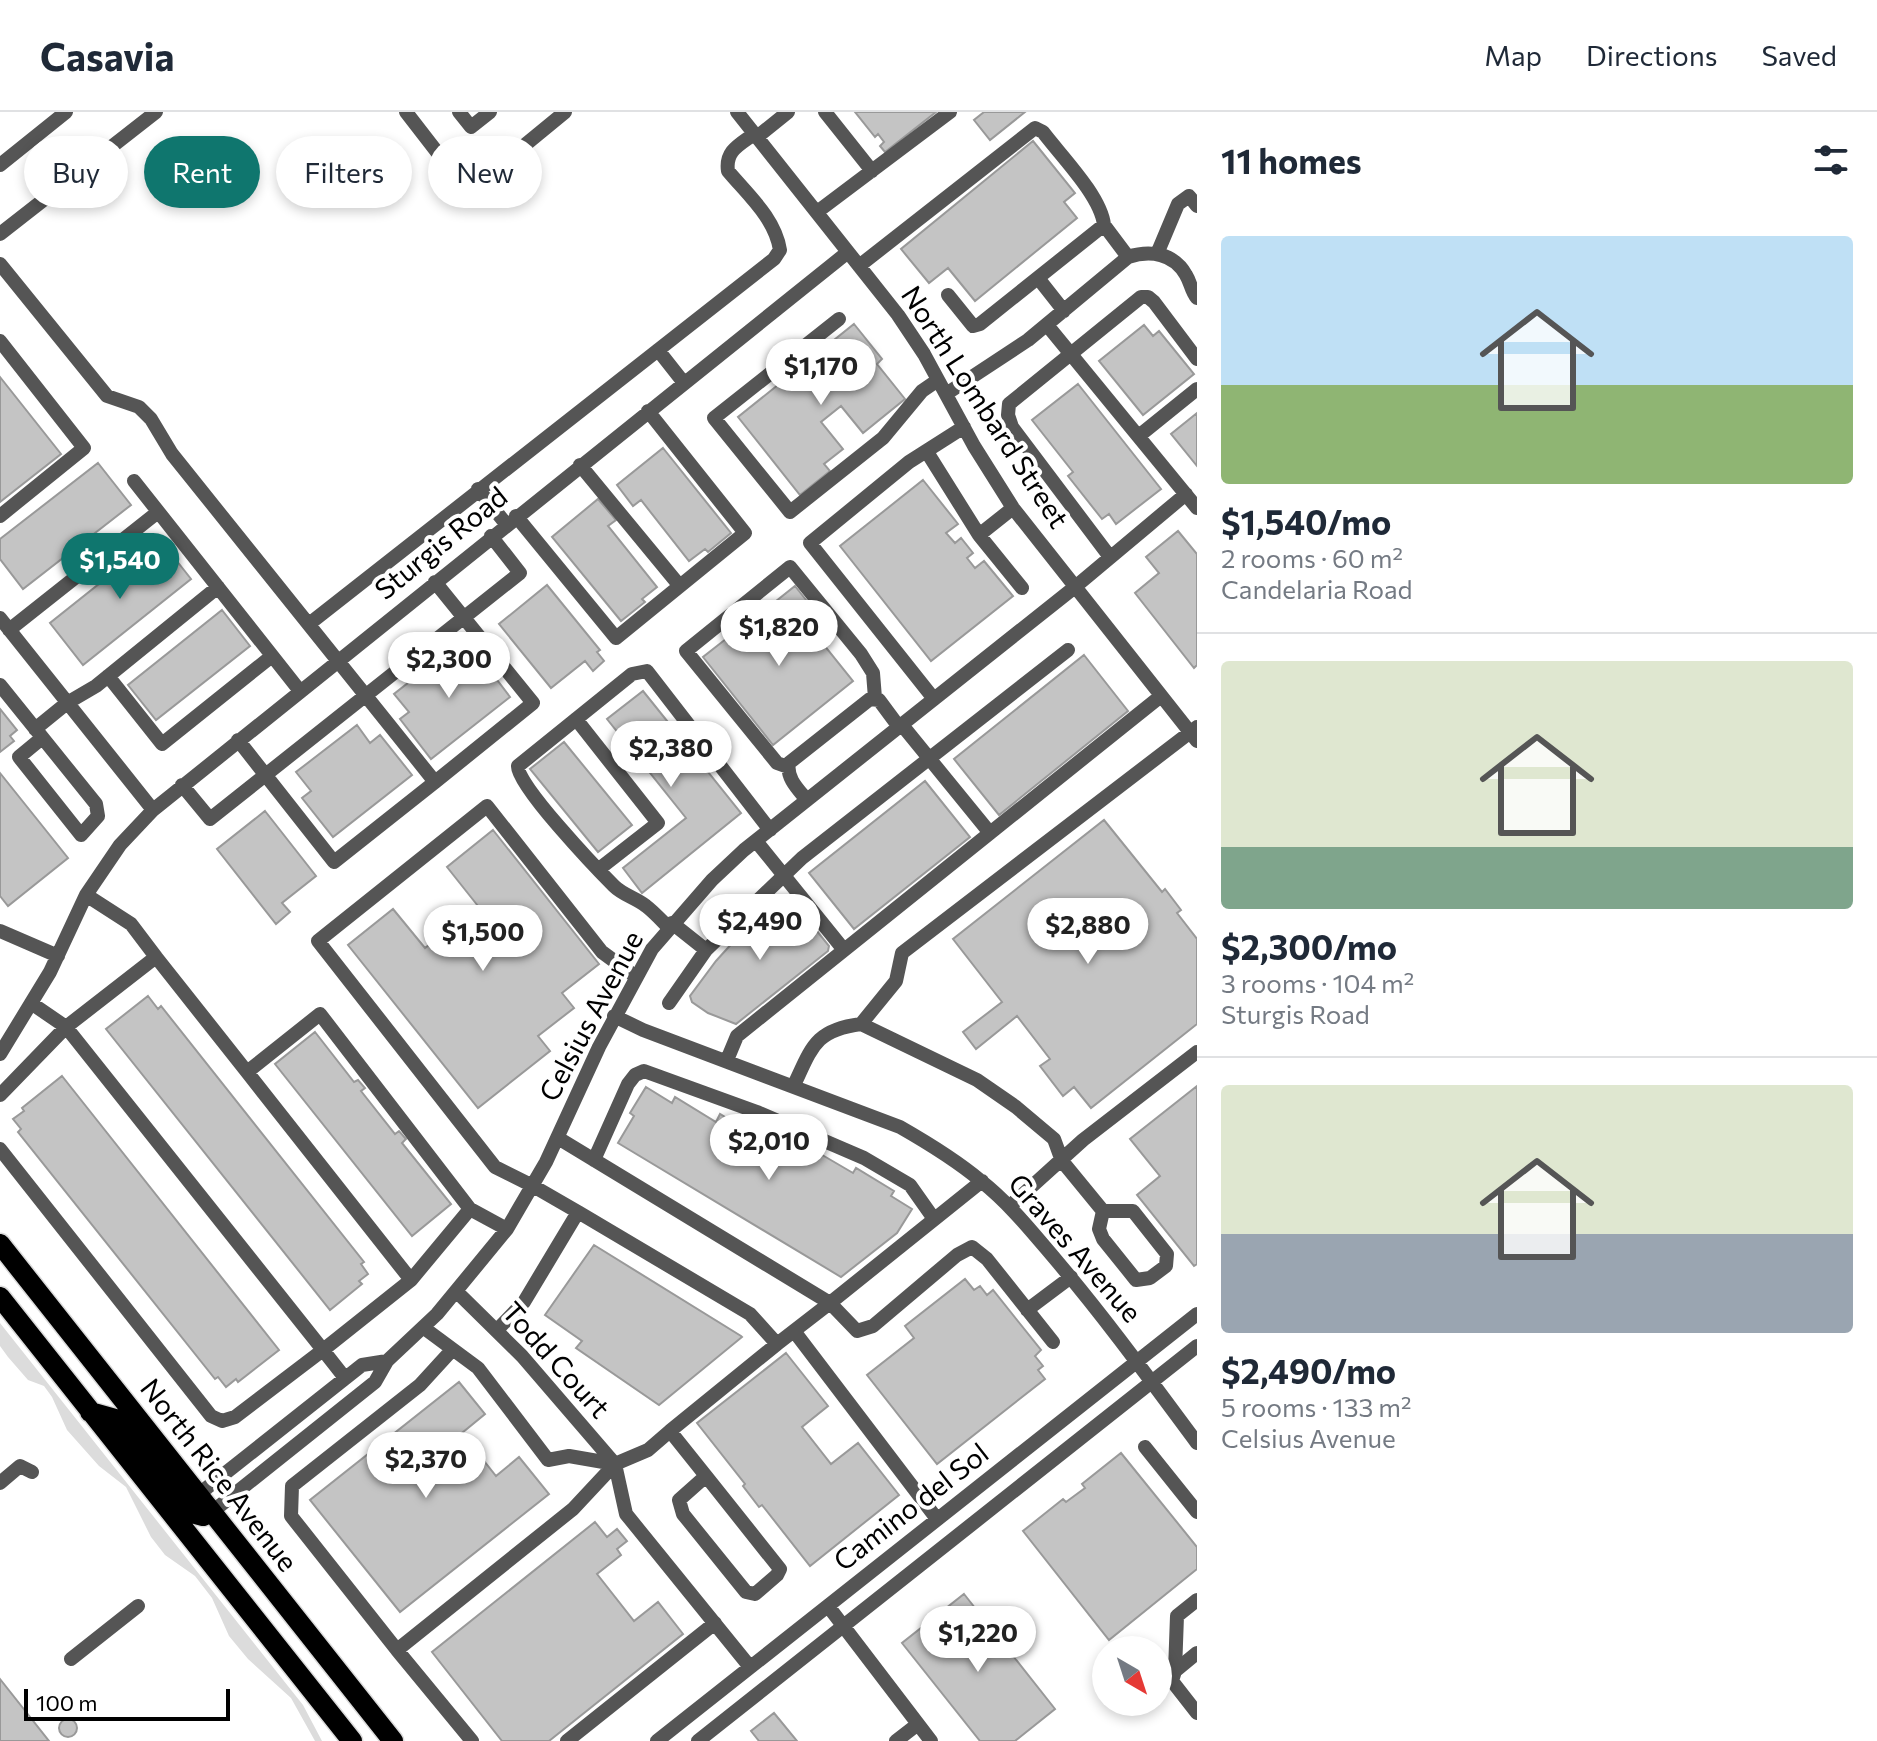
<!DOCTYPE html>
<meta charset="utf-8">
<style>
:root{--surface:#fff;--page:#f2f2f3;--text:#1f2937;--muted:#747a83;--line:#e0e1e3;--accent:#0f766e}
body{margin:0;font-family:Commissioner,sans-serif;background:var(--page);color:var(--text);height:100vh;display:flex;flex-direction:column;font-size:30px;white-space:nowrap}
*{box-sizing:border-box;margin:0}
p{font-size:26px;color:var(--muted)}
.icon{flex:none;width:44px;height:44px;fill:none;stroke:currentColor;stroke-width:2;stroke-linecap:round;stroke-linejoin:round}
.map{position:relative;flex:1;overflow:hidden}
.side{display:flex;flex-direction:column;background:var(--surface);width:680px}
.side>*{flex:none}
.banner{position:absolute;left:24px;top:24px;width:760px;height:72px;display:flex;gap:16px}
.needle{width:52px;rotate:141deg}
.buttons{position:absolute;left:1092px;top:1524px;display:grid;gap:16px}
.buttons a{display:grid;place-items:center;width:80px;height:80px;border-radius:50%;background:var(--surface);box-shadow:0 4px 12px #0003;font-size:40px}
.scale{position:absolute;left:24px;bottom:20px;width:206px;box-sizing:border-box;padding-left:8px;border:4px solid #000;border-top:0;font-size:22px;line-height:28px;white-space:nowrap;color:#000;-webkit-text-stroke:6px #fff;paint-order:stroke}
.price{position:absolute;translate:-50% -68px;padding:0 18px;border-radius:28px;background:#fff;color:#222;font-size:26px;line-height:52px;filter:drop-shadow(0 2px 4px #0008)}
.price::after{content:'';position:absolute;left:50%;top:48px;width:24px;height:18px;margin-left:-12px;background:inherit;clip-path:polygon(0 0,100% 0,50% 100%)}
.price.selected{background:var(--accent);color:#fff}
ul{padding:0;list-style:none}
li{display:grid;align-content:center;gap:16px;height:424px;padding:0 24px}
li+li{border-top:2px solid var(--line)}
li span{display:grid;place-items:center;height:248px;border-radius:8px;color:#555}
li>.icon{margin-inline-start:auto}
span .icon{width:144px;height:144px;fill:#fffc;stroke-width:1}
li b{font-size:34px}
h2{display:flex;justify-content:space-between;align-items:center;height:96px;padding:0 24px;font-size:34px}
.chip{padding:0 28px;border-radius:36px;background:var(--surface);box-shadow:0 4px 12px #0003;font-size:28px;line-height:72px}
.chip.selected{background:var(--accent);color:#fff}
header{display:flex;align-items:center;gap:48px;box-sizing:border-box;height:112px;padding:0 40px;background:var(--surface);border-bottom:2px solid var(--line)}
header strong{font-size:38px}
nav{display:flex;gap:44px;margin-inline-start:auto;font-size:28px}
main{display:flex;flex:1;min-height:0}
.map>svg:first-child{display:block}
.green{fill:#dcdcdc}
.building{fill:#c4c4c4;stroke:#999;stroke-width:2}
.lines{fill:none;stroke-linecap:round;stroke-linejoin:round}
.highway-casing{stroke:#dbdbdb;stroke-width:23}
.minor{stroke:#555;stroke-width:14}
.highway{stroke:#000;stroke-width:20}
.labels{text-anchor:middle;stroke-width:8;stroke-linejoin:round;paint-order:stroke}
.street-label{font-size:28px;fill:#000;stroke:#fff}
</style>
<header>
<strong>Casavia</strong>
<nav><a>Map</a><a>Directions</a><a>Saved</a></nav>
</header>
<main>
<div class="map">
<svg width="1197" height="1629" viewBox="0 0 1197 1629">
<rect width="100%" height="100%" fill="#fff"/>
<path class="green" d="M 0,1211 L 303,1593 L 322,1629 L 315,1629 L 291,1586 L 248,1547 L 229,1524 L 212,1486 L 195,1464 L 165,1443 L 151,1425 L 126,1375 L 99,1354 L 67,1318 L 52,1285 L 44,1274 L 28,1268 L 8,1245 L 0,1234 Z"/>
<path class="building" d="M 855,0 L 936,0 L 885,40 L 880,34 L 884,30 L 878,22 L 875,25 Z
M 984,0 L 1025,0 L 990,28 L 974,8 Z
M 1033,29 L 1075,81 L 1064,90 L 1077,106 L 975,189 L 948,156 L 929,171 L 901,137 Z
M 854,212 L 882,247 L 877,252 L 905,287 L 863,321 L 841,294 L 821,310 L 843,337 L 824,352 L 830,359 L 800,383 L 738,305 Z
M 1144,213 L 1153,224 L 1159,219 L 1194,262 L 1143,303 L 1099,249 Z
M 0,265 L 61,342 L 0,390 Z
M 1078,272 L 1161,377 L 1116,412 L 1109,402 L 1102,407 L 1068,364 L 1073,360 L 1032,308 Z
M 1197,301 L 1197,354 L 1171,322 Z
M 663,336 L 731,421 L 708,440 L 705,437 L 689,449 L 641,388 L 633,394 L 617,373 Z
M 98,351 L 131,393 L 23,477 L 0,447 L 0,427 Z
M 923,368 L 958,412 L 946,421 L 955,431 L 961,426 L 973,441 L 967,446 L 975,456 L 984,449 L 1013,484 L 931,549 L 840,434 Z
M 598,387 L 616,408 L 608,414 L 657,475 L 642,487 L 645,490 L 621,509 L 552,425 Z
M 1178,419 L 1197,442 L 1197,553 L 1194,556 L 1135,481 L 1159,461 L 1146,445 Z
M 158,425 L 191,467 L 83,553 L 50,511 Z
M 547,473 L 600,538 L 597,540 L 604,549 L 593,559 L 585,549 L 551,576 L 499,512 Z
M 795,474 L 814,498 L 803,507 L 853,569 L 773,633 L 703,545 L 731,523 L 735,527 L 758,508 L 756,505 Z
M 222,498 L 250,534 L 156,608 L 128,573 Z
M 455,534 L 468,551 L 478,543 L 510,585 L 431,647 L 400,607 L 409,600 L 394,582 Z
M 1084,543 L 1128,599 L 999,703 L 954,647 Z
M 643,579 L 741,701 L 642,781 L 623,756 L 686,706 L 607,607 Z
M 0,597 L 17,618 L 10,624 L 14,629 L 0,640 Z
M 357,613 L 370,631 L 380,623 L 412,663 L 333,725 L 302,686 L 311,679 L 296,660 Z
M 564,630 L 632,713 L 598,740 L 530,657 Z
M 0,661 L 68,746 L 8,794 L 0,784 Z
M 925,669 L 970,725 L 854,817 L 809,761 Z
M 265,699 L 316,764 L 282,791 L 290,800 L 276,812 L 217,737 Z
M 1104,708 L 1162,780 L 1165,777 L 1181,798 L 1177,801 L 1197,827 L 1197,912 L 1091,996 L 1074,975 L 1063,984 L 1040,954 L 1050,947 L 1017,904 L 976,937 L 963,920 L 1002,890 L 953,827 Z
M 493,718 L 599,852 L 562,881 L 574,896 L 538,924 L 550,939 L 478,996 L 348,833 L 393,797 L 425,836 L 478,794 L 447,755 Z
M 783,783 L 788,783 L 829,834 L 828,839 L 736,912 L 708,901 L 692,890 L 690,884 L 716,849 L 745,817 Z
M 148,884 L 158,897 L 161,894 L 364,1150 L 361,1152 L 368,1162 L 359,1169 L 362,1172 L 330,1198 L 106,917 Z
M 315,920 L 354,970 L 358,968 L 365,976 L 361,979 L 395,1022 L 399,1019 L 406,1027 L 402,1031 L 451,1092 L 412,1124 L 275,952 Z
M 62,964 L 279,1238 L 238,1270 L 236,1267 L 226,1275 L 218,1265 L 215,1267 L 18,1020 L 21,1017 L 13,1007 L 24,999 L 22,996 Z
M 1197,974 L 1197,1152 L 1194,1154 L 1137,1083 L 1160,1064 L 1130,1027 Z
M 646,975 L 672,991 L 675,985 L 716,1010 L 720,1002 L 761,1027 L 766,1019 L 808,1044 L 812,1037 L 853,1061 L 856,1056 L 894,1079 L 891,1084 L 912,1097 L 897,1121 L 841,1165 L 618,1031 L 634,1004 L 630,1001 Z
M 594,1133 L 741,1224 L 742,1225 L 659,1293 L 576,1236 L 582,1229 L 545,1203 Z
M 965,1167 L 974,1178 L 980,1174 L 987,1183 L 993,1178 L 1041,1238 L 1035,1244 L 1043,1254 L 1038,1258 L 1045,1267 L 937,1352 L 867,1263 L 914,1226 L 905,1214 Z
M 786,1241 L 828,1294 L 802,1315 L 831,1352 L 858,1331 L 899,1383 L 810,1454 L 762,1393 L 759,1395 L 743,1374 L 745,1372 L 697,1311 Z
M 459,1270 L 485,1302 L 462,1321 L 496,1364 L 519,1345 L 549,1382 L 400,1500 L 310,1388 Z
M 1121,1341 L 1197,1435 L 1197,1457 L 1109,1528 L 1023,1419 L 1063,1387 L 1066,1390 L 1085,1376 L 1082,1372 Z
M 595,1410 L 607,1425 L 617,1417 L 627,1429 L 617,1437 L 621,1443 L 597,1462 L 634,1509 L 658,1490 L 683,1522 L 549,1629 L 502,1629 L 432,1540 Z
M 964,1482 L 1055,1597 L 1015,1629 L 980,1629 L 902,1531 Z
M 0,1567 L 49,1629 L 0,1629 Z
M 774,1601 L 797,1629 L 759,1629 L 751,1619 Z
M59 1616a9 9 0 1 1 18 0a9 9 0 1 1-18 0Z"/>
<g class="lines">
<g class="highway-casing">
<path id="highway" d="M 0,1132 L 393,1629
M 0,1185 L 352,1629
M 90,1300 L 115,1307 L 192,1401 L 203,1404 L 212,1400"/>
</g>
<path class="minor" d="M 406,0 L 454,62 L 465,70 L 481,69 L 565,0
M 459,0 L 471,15 L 490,0
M 737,0 L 898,203 L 924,242 L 974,334 L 1013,396 L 1197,629
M 825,0 L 872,59
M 757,25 L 788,0
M 0,53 L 66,0
M 817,100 L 950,0
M 1104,113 L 1128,145
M 0,122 L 156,0
M 1157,142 L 1178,92 L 1189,84 L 1197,94
M 0,152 L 107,284 L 139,295 L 151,307 L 172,342 L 435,670 L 533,591 L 435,470
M 859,154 L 1035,16 L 1043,20 C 1061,44 1101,84 1104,113 L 980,212 L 973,214 L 948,183
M 1038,166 L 1064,199
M 839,207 L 714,306 L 790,400 L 883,326 L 922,279 L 938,268
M 1047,213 L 1197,396
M 0,229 L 84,336 L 0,404
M 658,238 L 684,271
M 946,282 L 1028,228 L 1128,145 C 1150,138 1174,141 1186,163 C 1191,171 1191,179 1197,186
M 1140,323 L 1197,277
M 927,340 L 979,423 L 1013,396
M 580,353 L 679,473
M 134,369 L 300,579
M 478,377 L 506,412
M 516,404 L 616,526 L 745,421 L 648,299
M 979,423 L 1022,476
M 1110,445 L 1012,315 L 1008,303 L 1009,292 L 1141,185 L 1148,185 L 1154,190 L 1197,247
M 0,506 L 153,698
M 309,512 L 774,147 L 780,138 C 775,106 748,83 728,59 C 725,39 739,33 754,22
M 9,518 L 158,400
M 108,564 L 162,632 L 272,544
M 0,573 L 96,692 L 98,704 L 81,723 L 19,645 L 42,626
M 934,587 L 810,431 L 909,350 L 964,315
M 576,607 L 658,711 L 599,757
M 902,613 L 990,721 L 1161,584
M 35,617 L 67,591 L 96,574 L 218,475
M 238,628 L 334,750 L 435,670
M 788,655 L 777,651 L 686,539 L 790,455 L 861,542 L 873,561 L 875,586
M 182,673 L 210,707 L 520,461 L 491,424
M 807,688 C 798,677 786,666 789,651 L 870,587 L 879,588 L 899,615
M 756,729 L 844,838
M 672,811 L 706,838
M 669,816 C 661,808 654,800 646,794 C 636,786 623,783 614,774 C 598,758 515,671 518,654 L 632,562 L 647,559 L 770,718
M 0,819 L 58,844
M 156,845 L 247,960 L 320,902 L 470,1097
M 669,891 L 706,838 L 802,746 L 1068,538
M 614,904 L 643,918 L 900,1015 C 928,1031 956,1048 981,1069 C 1010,1092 1032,1120 1056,1148 C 1106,1207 1151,1269 1197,1331
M 861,912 L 896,869 L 902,841 L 1197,615
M 0,942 L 50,860 L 86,783 L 120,733 L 153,698 L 848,140
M 727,948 L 737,924 L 990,721
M 247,960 L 411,1168
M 794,973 C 812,935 815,918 861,912 L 977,968 L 1016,995 L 1054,1027 L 1062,1049 L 1103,1099 L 1099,1117 L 1103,1127 L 1136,1168 L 1150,1166 L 1166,1154 L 1167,1142 L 1133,1099 L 1103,1099
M 0,983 L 66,915 L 31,891
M 558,1026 L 830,1191 L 982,1069
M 0,1037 L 211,1304 L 222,1309 L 235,1305 L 323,1238 L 66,915 L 156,845 L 131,812 L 86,783
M 594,1048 L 628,972 L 635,963 L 644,959 L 757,1000 L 864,1046 L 910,1073 L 934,1107
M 1010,1094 L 1083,1028 L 1197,940
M 578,1100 L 750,1202 L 777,1232 L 830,1191 L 857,1219 L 873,1214 L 957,1143 L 972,1135 L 987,1147 L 1053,1230
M 457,1180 L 522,1244 L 615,1352
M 1027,1198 L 1071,1165
M 424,1216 L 478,1256 L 548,1348 L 569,1344 L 615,1352
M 497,1218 L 524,1190 L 578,1100 L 533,1074 L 495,1055 L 318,829 L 487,694 L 602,840 L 636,865
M 794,1219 L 937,1407
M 452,1238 L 420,1273 L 292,1374 L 291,1404 L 397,1538 L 573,1397 L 615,1352 L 648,1338 L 670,1319
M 345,1266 L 323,1238 L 411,1168 L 470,1097 L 507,1117
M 1145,1335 L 1197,1400
M 615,1352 L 626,1402 L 750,1555
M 706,1364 L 780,1457 L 777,1463 L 755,1482 L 746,1480 L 683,1402 L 679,1388 L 706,1364 L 670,1319 L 777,1232
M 0,1371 L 20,1354 L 32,1360
M 199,1382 L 362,1253 L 387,1249
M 212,1400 L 375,1270 L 387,1249 L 437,1202 L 507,1117 L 546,1050 L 599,935 L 652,837 L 712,768 L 744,738 L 1075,475 L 1186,382
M 828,1494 L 931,1629
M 397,1538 L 472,1629
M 1197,1541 L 1175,1559 L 1172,1569 L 1197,1601
M 71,1547 L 138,1494
M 1175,1559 L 1177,1504 L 1197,1488
M 567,1629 L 715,1511
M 657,1629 L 1197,1202
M 698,1629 L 1197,1234
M 896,1629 L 918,1612"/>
<use href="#highway" class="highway"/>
</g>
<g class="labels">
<g class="street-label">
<text transform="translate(985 295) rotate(57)" y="10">North Lombard Street</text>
<text transform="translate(441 431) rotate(-39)" y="10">Sturgis Road</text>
<text transform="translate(591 904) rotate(-62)" y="10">Celsius Avenue</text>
<text transform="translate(1075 1136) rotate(49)" y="10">Graves Avenue</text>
<text transform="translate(556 1248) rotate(48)" y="10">Todd Court</text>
<text transform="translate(219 1363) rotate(52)" y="10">North Rice Avenue</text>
<text transform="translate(911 1395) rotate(-38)" y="10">Camino del Sol</text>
</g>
</g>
</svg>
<div class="buttons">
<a><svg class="needle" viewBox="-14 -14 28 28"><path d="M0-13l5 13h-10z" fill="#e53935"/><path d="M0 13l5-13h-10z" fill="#747a83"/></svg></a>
</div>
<div class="scale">100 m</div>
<b class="price" style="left:821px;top:295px">$1,170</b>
<b class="price selected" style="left:120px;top:489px">$1,540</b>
<b class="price" style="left:779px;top:556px">$1,820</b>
<b class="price" style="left:449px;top:588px">$2,300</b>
<b class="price" style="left:671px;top:677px">$2,380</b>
<b class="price" style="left:760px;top:850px">$2,490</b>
<b class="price" style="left:1088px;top:854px">$2,880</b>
<b class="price" style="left:483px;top:861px">$1,500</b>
<b class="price" style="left:769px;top:1070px">$2,010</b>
<b class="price" style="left:426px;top:1388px">$2,370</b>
<b class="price" style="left:978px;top:1562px">$1,220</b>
<div class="banner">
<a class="chip">Buy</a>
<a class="chip selected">Rent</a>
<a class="chip">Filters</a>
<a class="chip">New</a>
</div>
</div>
<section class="side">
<h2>11 homes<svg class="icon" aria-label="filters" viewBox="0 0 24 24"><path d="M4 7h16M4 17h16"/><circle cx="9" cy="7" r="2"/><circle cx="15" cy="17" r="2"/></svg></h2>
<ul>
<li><span style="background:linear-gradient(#bfe0f5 60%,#8fb573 0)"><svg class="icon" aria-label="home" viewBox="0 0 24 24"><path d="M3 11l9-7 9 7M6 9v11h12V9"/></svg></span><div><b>$1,540/mo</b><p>2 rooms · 60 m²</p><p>Candelaria Road</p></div></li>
<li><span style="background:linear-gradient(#dfe7d0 75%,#7fa58c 0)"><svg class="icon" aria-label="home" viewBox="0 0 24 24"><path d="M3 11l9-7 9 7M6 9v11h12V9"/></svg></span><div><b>$2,300/mo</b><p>3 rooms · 104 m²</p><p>Sturgis Road</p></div></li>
<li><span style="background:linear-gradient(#dfe7d0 60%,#9aa5b1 0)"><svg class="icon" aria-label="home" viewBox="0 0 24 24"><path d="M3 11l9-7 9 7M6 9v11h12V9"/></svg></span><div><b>$2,490/mo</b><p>5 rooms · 133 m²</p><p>Celsius Avenue</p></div></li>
</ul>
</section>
</main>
